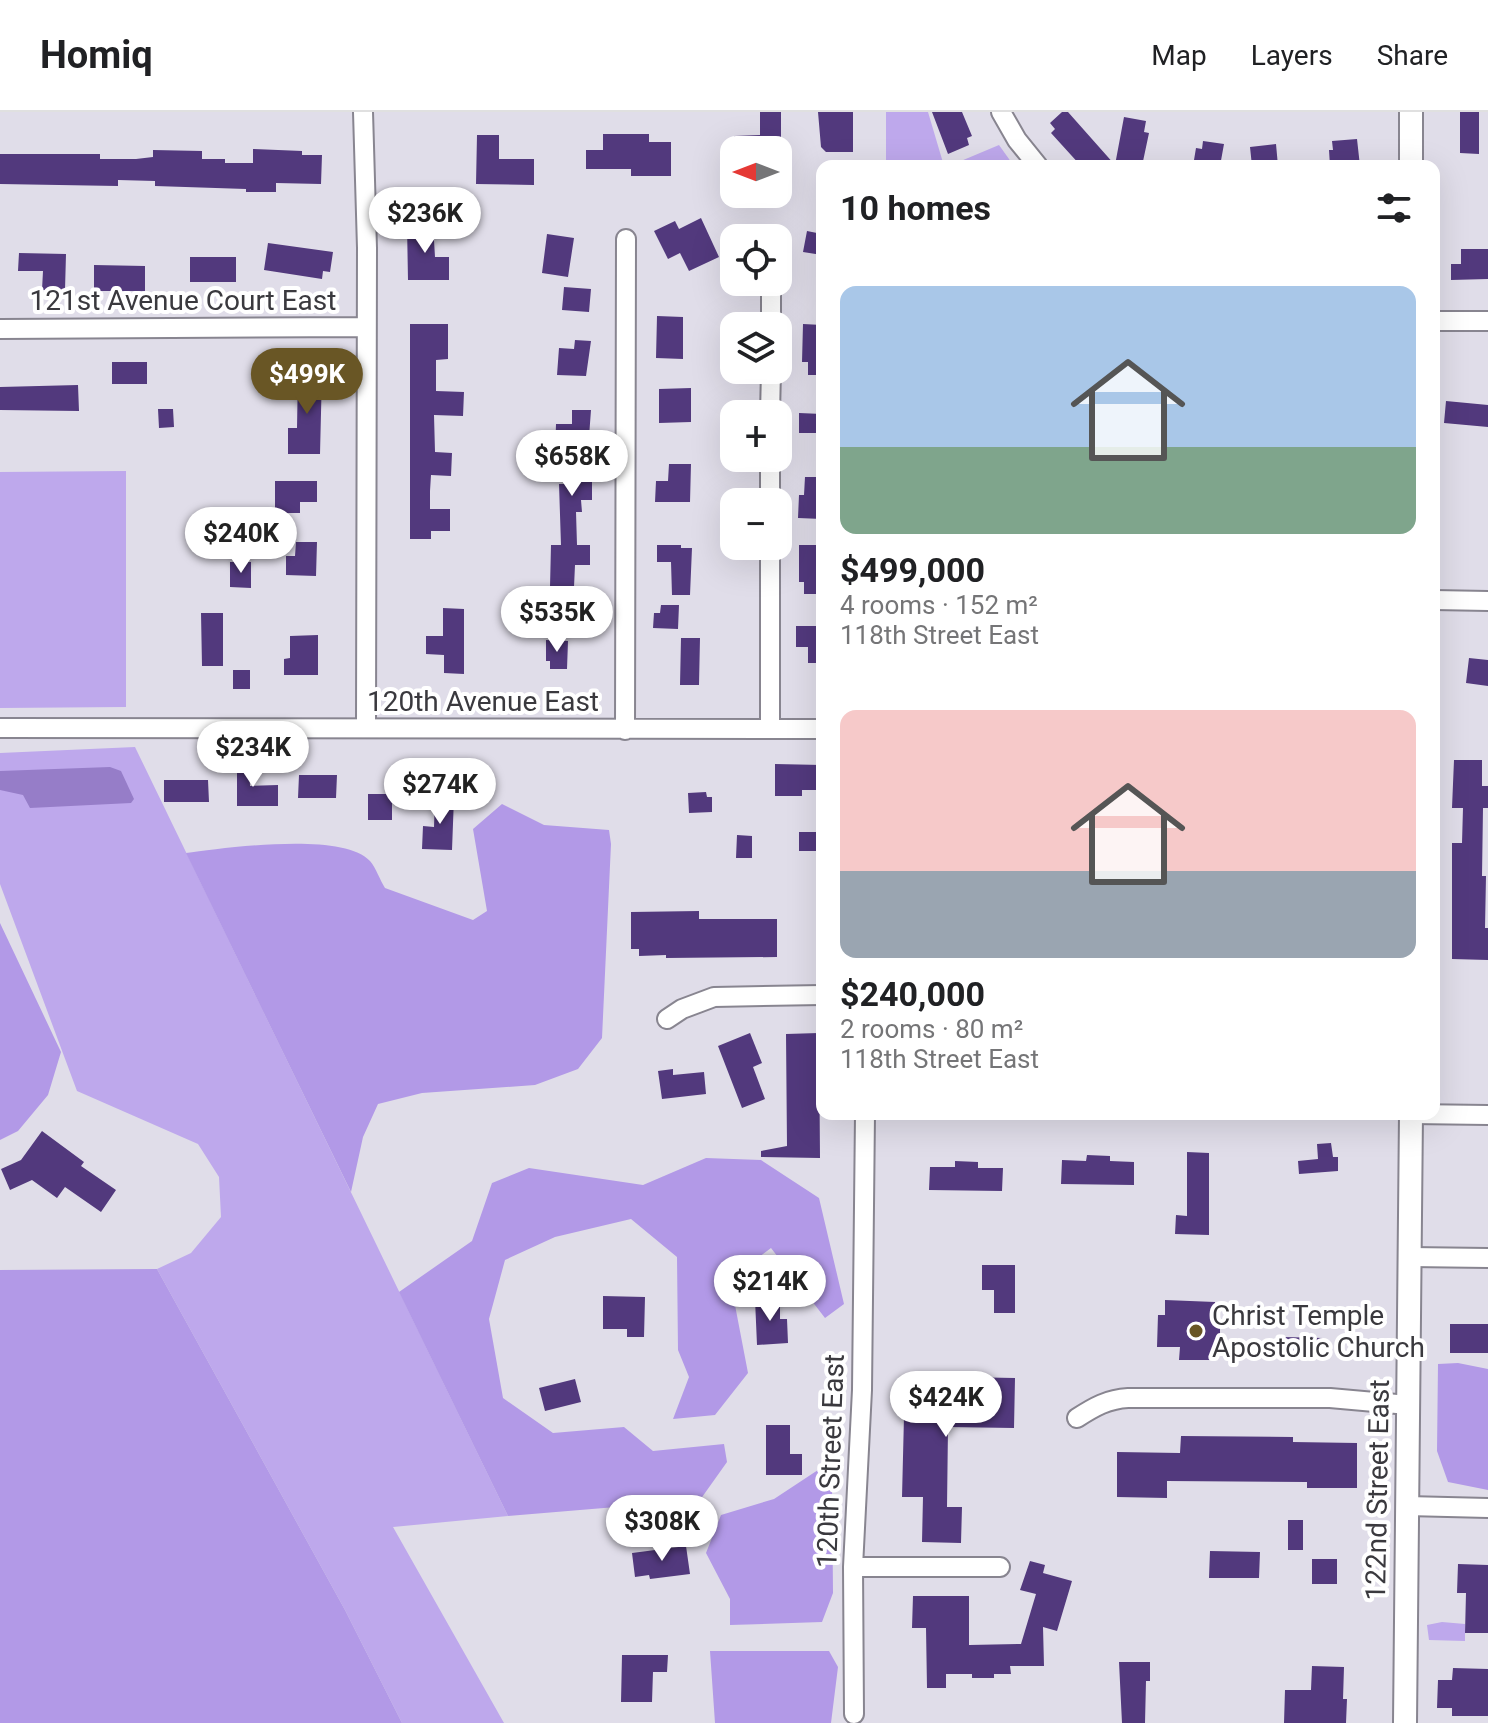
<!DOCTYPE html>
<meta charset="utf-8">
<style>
:root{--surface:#fff;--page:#f2f2f2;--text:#202124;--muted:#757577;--line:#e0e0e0;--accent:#695625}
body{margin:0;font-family:Roboto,sans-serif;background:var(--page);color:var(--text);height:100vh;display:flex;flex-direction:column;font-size:30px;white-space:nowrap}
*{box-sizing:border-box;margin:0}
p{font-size:26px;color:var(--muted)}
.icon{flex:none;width:44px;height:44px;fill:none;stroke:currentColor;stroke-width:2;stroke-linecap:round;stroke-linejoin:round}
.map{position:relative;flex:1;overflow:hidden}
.sheet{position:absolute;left:816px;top:48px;width:624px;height:960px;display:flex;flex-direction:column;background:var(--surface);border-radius:16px;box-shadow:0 8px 32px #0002}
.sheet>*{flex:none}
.needle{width:52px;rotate:270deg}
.tools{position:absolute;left:720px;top:24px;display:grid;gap:16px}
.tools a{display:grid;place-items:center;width:72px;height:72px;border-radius:16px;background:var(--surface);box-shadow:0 8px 32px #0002;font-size:40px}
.price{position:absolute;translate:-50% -68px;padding:0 18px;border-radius:28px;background:#fff;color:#222;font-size:26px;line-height:52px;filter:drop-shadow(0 2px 4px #0008)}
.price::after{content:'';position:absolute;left:50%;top:48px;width:24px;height:18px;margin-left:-12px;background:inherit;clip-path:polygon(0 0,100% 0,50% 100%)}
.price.active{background:var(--accent);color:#fff}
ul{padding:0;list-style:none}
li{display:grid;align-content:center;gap:16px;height:424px;padding:0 24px}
li span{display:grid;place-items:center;height:248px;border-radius:16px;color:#555}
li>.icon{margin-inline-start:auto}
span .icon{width:144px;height:144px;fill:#fffc;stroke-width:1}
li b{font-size:34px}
h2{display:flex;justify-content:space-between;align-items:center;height:96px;padding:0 24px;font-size:34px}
header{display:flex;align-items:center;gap:48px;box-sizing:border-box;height:112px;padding:0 40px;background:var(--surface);border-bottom:2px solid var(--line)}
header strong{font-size:38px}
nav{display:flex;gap:44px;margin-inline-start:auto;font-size:28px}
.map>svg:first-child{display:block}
.green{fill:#bea8ec}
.forest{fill:#b299e7}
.water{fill:#967dc8}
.building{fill:#52397d}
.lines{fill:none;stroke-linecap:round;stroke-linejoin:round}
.minor-casing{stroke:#888590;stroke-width:22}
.tertiary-casing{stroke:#888590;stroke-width:26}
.minor{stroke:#fff;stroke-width:18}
.tertiary{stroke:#fff;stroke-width:22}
.poi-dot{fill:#695625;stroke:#fff;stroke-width:3}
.labels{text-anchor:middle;stroke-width:8;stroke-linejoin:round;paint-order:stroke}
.street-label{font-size:28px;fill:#3a393e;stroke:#fff}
.poi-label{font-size:28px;fill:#3a393e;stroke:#fff;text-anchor:start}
</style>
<header>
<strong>Homiq</strong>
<nav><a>Map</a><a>Layers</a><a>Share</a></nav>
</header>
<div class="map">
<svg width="1488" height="1611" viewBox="0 0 1488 1611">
<rect width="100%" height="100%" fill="#e0dde9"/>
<path class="green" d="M 886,0 L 928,0 L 944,54 L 886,54 Z
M 999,33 L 1014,54 L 949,54 Z
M 126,359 L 126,595 L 0,596 L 0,360 Z
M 135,635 L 508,1404 L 393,1415 L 504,1611 L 402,1611 L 345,1498 L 157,1157 L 191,1141 L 221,1105 L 219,1065 L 198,1032 L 77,979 L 0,772 L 0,641 Z
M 1442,1510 L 1465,1512 L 1465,1529 L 1429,1528 L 1427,1513 Z"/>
<path class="forest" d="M 502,692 L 544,713 L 609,718 L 611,732 L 602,926 L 578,957 L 535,973 L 422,981 L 378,992 L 363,1025 L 351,1080 L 186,741 C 224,736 343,719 370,749 C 376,756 380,768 385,776 L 473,808 L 487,799 L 473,717 Z
M 0,811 L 61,940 L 48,983 L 18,1019 L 0,1028 Z
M 706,1046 L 761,1048 L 819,1086 L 844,1192 L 825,1206 L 771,1136 L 730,1167 L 748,1261 L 715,1303 L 673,1307 L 689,1265 L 678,1238 L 677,1145 L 631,1107 L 555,1125 L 505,1148 L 489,1207 L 503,1286 L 553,1321 L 624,1315 L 653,1339 L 724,1332 L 727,1350 L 700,1388 L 508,1404 L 399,1180 L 472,1129 L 492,1071 L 529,1056 L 643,1073 Z
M 157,1157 L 345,1498 L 402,1611 L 0,1611 L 0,1158 Z
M 1458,1251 L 1488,1257 L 1488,1378 L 1448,1370 L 1437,1339 L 1438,1252 Z
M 818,1358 L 832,1373 L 833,1481 L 822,1510 L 730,1513 L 730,1487 L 706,1441 L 721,1403 L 774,1387 Z
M 710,1539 L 829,1539 L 838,1555 L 831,1611 L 715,1611 Z"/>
<path class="water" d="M 110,655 L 121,659 L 134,687 L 131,691 L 30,696 L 23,683 L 0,678 L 0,659 Z"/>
<path class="building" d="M 760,0 L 781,0 L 781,38 L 734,38 L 734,24 L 760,23 Z
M 818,0 L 853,0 L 853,40 L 826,40 L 821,35 Z
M 932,0 L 962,0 L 972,24 L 967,26 L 969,33 L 948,42 Z
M 1062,0 L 1068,0 L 1115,53 L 1124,5 L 1146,9 L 1144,20 L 1149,21 L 1142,54 L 1081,54 L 1051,21 L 1055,17 L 1050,11 Z
M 1460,0 L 1479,0 L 1479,42 L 1460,41 Z
M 603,22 L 649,22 L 649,30 L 671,30 L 671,64 L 631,64 L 631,57 L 586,57 L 586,38 L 603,38 Z
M 477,23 L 499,23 L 499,47 L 534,47 L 534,73 L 476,72 Z
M 1357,27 L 1360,54 L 1330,54 L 1329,38 L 1333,38 L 1332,29 Z
M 1203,29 L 1224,32 L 1220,54 L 1193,54 L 1196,36 L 1202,37 Z
M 1276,32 L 1278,54 L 1252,54 L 1250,35 Z
M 253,37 L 302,39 L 302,43 L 322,43 L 321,72 L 276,71 L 276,80 L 246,80 L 246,77 L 155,74 L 155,69 L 118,68 L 118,74 L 0,72 L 0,42 L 100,42 L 100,47 L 136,47 L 153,45 L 153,38 L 202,39 L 202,47 L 225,47 L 225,51 L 253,51 Z
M 701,106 L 719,145 L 689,159 L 680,141 L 668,147 L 654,119 L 675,109 L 679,117 Z
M 433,112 L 435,145 L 449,145 L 449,168 L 408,168 L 407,113 Z
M 807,119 L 822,122 L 822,143 L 803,140 Z
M 547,122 L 574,126 L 568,165 L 542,161 Z
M 268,131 L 333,140 L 330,160 L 323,159 L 322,167 L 264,158 Z
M 1461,137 L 1488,137 L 1488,167 L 1451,168 L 1451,152 L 1461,152 Z
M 19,141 L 66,142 L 65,178 L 42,178 L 43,159 L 18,159 Z
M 190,145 L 236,145 L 236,170 L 190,170 Z
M 94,153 L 145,154 L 145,179 L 94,179 Z
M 564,175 L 591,177 L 589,200 L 562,198 Z
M 657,204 L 683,205 L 683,247 L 656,246 Z
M 410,212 L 448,212 L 448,247 L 436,248 L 436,279 L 464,280 L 463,304 L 434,303 L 435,340 L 452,341 L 451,364 L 431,363 L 430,379 L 430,397 L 450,397 L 450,419 L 431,419 L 431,427 L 410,427 Z
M 803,212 L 822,213 L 822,263 L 808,263 L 808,250 L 802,250 Z
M 575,228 L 591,229 L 586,264 L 557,263 L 559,236 L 574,237 Z
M 112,250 L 147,250 L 147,272 L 112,272 Z
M 298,259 L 322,260 L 320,342 L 288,342 L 288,316 L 297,316 Z
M 78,273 L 79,299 L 0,298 L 0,275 Z
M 691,276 L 691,310 L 659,311 L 659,277 Z
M 1446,289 L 1488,293 L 1488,315 L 1444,311 Z
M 158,297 L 173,297 L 174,315 L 159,316 Z
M 572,298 L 591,298 L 586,365 L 592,365 L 592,388 L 581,388 L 582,400 L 576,400 L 577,433 L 590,433 L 590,453 L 575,453 L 574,475 L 550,475 L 551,433 L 561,433 L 559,372 L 567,372 L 565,344 L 555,344 L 556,312 L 572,312 Z
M 799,301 L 822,302 L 822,318 L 819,318 L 819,321 L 799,321 Z
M 669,352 L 691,352 L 690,390 L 655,390 L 656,369 L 668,369 Z
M 805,365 L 822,365 L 822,407 L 798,406 L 799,383 L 804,383 Z
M 275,369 L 317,369 L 317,390 L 300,390 L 300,401 L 275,401 Z
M 296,430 L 317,430 L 316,464 L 286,463 L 286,444 L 295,444 Z
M 657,433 L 681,433 L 681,436 L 692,436 L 690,483 L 672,483 L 671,450 L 657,450 Z
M 799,433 L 822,433 L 822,482 L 804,482 L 804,470 L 799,470 Z
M 230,450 L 251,450 L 251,476 L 230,475 Z
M 585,492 L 598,492 L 598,509 L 585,509 Z
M 661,493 L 679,493 L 678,517 L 653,516 L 654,501 L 660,501 Z
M 443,496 L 464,497 L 464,562 L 444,561 L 444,543 L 426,542 L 426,524 L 443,524 Z
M 201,501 L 223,501 L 223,554 L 202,554 Z
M 796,514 L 816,514 L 816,524 L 822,524 L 822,551 L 808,551 L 808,535 L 796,535 Z
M 318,523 L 318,563 L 284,563 L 284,547 L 290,546 L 290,524 Z
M 681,526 L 700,526 L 699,573 L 680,573 Z
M 546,528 L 568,529 L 567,557 L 550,557 L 550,549 L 546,549 Z
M 1469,546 L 1488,548 L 1488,574 L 1466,571 Z
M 233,558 L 250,558 L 250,577 L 233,577 Z
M 237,645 L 249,645 L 250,674 L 278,673 L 278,694 L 237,694 Z
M 1454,648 L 1482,648 L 1482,674 L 1488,674 L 1488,696 L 1483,696 L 1482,764 L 1486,764 L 1485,816 L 1488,816 L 1488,848 L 1452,847 L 1452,731 L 1462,731 L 1463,696 L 1452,696 Z
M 775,652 L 822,653 L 822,678 L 802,678 L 802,684 L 775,684 Z
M 299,663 L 337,663 L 336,686 L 298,686 Z
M 164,668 L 208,668 L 209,690 L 164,690 Z
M 706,680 L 707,685 L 712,685 L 712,700 L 689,701 L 688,681 Z
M 368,682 L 392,682 L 392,708 L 368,708 Z
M 435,684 L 454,685 L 452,738 L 422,737 L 423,714 L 434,715 Z
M 799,720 L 820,720 L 820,739 L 799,739 Z
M 737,723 L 752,724 L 752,746 L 736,746 Z
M 699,799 L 699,807 L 777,807 L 777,845 L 666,846 L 666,843 L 639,844 L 639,837 L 631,837 L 631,800 Z
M 750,921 L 762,951 L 753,955 L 765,987 L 742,996 L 718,934 Z
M 819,921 L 820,1046 L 761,1045 L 761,1039 L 787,1034 L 786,922 Z
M 673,957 L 673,963 L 704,960 L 706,982 L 662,987 L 658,959 Z
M 42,1019 L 84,1050 L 81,1054 L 116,1078 L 101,1100 L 65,1075 L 57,1086 L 32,1068 L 10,1078 L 1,1057 L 21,1048 Z
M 1331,1031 L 1333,1045 L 1338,1045 L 1338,1059 L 1299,1062 L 1298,1049 L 1318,1047 L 1317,1032 Z
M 1187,1040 L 1209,1041 L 1209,1123 L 1175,1122 L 1176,1103 L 1187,1104 Z
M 1087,1043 L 1110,1044 L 1110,1049 L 1134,1050 L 1134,1073 L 1061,1072 L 1062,1048 L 1086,1049 Z
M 955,1049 L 978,1050 L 978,1056 L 1003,1056 L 1002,1079 L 929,1078 L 930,1055 L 955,1055 Z
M 982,1153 L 1015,1153 L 1015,1201 L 994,1201 L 994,1178 L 982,1178 Z
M 603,1184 L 645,1185 L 644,1225 L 627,1225 L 627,1217 L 603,1217 Z
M 780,1186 L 780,1207 L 787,1207 L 788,1231 L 757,1233 L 755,1187 Z
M 1165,1188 L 1215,1190 L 1215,1204 L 1220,1204 L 1220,1234 L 1215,1234 L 1215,1248 L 1179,1248 L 1180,1235 L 1157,1235 L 1158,1203 L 1165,1203 Z
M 1450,1212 L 1488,1212 L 1488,1241 L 1450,1241 Z
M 1283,1225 L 1323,1226 L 1322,1244 L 1282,1242 Z
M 905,1264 L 1015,1266 L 1014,1316 L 948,1315 L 947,1395 L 962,1395 L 961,1431 L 922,1430 L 923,1385 L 902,1385 Z
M 575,1267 L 581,1290 L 545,1299 L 539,1276 Z
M 766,1313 L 790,1313 L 790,1342 L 802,1342 L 802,1363 L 766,1363 Z
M 1181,1324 L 1293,1325 L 1293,1330 L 1357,1331 L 1357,1376 L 1307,1376 L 1307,1370 L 1167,1369 L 1167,1386 L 1117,1385 L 1117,1340 L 1180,1341 Z
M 1288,1408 L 1303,1408 L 1303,1438 L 1288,1438 Z
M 686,1434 L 690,1462 L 650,1467 L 649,1463 L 635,1465 L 632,1441 Z
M 1210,1439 L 1260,1440 L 1259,1466 L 1209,1466 Z
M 1312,1447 L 1337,1447 L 1337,1472 L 1312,1472 Z
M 1030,1449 L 1045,1453 L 1043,1461 L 1072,1469 L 1057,1519 L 1043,1515 L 1044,1554 L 1010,1554 L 1011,1562 L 994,1562 L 994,1566 L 972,1566 L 972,1562 L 946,1562 L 946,1576 L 927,1576 L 926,1516 L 912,1516 L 913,1484 L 969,1484 L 969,1533 L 1021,1532 L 1036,1482 L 1020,1478 Z
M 1458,1452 L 1488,1453 L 1488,1521 L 1465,1521 L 1466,1481 L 1457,1481 Z
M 622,1543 L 668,1543 L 667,1560 L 653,1560 L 652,1590 L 621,1590 Z
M 1119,1550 L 1150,1550 L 1150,1569 L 1146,1569 L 1145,1611 L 1122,1611 Z
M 1312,1554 L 1344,1555 L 1343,1587 L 1347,1587 L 1346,1611 L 1284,1611 L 1285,1578 L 1311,1578 Z
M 1453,1556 L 1488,1557 L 1488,1604 L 1452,1604 L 1452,1596 L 1437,1596 L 1438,1568 L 1452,1568 Z"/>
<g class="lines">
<g class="minor-casing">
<path id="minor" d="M 363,0 L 367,136 L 366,616
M 1001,0 L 1017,28 L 1038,54
M 1434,209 L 1488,209
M 771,214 L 771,170
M 0,217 L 366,215
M 770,302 L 771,258
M 770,390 L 770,346
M 1434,488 L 1488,489
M 0,616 L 822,617
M 770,617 L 770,434
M 625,618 L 626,127
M 667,907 L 682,897 L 714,885 L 822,883
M 1411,1002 L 1488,1003
M 1410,1145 L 1488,1146
M 1077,1306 C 1094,1295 1108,1287 1128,1286 L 1330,1286 L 1408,1293
M 1407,1394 L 1488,1396
M 853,1455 L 1000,1455
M 854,1602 L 853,1455 L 862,1278 L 865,1002"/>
</g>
<g class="tertiary-casing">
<path id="tertiary" d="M 1411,0 L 1411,54
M 1405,1611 L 1411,1002"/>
</g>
<use href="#minor" class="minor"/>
<use href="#tertiary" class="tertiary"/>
</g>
<circle class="poi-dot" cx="1196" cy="1219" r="8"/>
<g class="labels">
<g class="street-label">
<text x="183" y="198">121st Avenue Court East</text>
<text x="483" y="599">120th Avenue East</text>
<text transform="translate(830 1349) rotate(-88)" y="10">120th Street East</text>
<text transform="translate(1377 1378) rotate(-89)" y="10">122nd Street East</text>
</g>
<g class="poi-label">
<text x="1212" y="1213">Christ Temple<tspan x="1212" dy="32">Apostolic Church</tspan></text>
</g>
</g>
</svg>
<div class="tools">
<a><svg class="needle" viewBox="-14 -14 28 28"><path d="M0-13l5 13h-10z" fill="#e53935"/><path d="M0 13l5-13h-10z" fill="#757577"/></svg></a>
<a><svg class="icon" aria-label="locate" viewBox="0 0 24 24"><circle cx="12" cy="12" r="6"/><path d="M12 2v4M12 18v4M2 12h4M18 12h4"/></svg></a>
<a><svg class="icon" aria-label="layers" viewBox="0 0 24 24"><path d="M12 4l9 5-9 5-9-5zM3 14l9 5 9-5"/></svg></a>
<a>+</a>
<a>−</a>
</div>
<b class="price" style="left:425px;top:143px">$236K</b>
<b class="price active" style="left:307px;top:304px">$499K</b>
<b class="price" style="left:572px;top:386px">$658K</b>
<b class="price" style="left:241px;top:463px">$240K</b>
<b class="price" style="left:557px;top:542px">$535K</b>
<b class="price" style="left:253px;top:677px">$234K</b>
<b class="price" style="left:440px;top:714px">$274K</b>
<b class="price" style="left:770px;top:1211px">$214K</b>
<b class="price" style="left:946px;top:1327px">$424K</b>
<b class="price" style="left:662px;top:1451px">$308K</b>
<section class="sheet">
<h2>10 homes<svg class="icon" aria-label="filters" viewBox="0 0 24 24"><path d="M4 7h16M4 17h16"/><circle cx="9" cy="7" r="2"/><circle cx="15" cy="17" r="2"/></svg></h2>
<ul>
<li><span style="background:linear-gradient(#a9c7e8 65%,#7fa58c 0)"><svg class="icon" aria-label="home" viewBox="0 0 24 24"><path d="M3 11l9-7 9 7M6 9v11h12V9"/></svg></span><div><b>$499,000</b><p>4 rooms · 152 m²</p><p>118th Street East</p></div></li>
<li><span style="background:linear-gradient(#f6c9c9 65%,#9aa5b1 0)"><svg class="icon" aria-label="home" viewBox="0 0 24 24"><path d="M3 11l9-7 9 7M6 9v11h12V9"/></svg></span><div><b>$240,000</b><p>2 rooms · 80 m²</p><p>118th Street East</p></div></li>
</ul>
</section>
</div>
